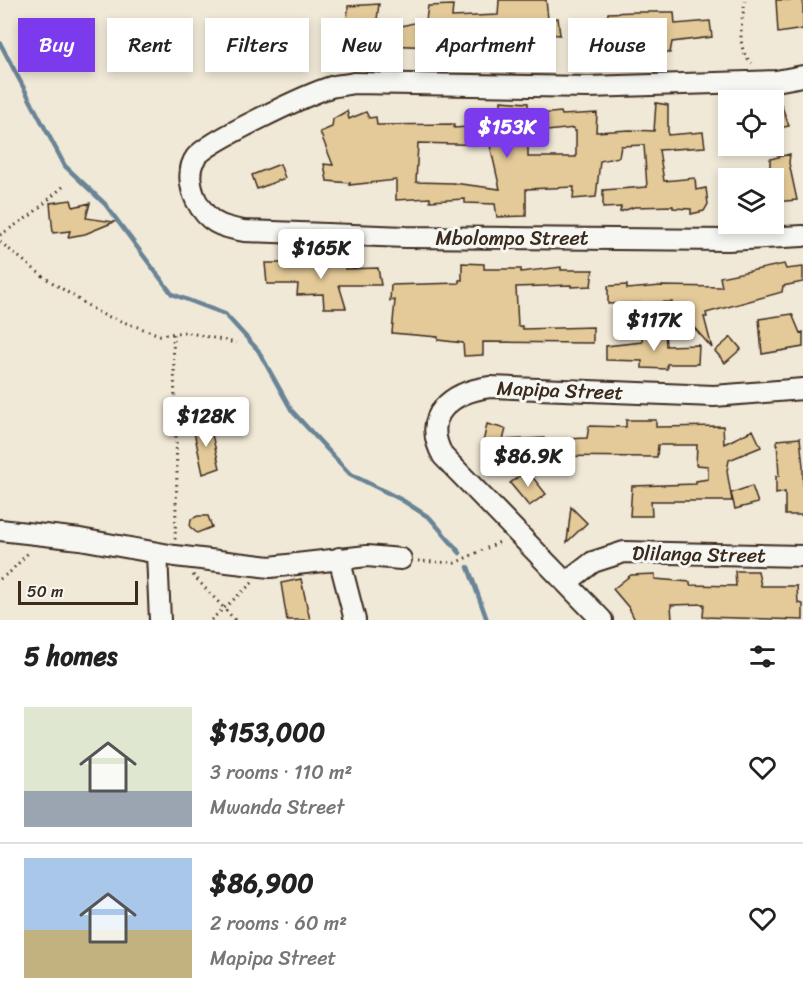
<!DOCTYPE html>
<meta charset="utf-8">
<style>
:root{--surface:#fff;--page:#f6f6f6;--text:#222;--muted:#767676;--line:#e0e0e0;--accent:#7c3aed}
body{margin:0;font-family:Sriracha,sans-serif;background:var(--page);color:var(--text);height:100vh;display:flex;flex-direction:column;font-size:22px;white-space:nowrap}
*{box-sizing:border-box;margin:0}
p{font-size:20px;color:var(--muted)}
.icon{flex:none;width:33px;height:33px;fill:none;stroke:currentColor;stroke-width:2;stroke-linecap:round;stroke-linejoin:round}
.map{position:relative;height:620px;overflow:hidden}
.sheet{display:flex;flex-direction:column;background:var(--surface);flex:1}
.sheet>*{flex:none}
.top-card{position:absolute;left:18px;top:18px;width:768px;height:54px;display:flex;gap:12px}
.tools{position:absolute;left:718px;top:90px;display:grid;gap:12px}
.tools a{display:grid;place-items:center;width:66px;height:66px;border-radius:0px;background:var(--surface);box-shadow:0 3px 9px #0003;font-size:30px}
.scale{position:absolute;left:18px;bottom:15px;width:120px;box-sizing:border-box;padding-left:6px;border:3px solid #3b2a1e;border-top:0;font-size:16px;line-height:21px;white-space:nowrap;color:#3b2a1e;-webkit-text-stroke:4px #f6f6f2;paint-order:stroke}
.price{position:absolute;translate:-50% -51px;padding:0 14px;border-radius:6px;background:#fff;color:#222;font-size:20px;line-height:39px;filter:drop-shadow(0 2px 3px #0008)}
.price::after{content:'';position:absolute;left:50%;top:36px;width:18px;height:14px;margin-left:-9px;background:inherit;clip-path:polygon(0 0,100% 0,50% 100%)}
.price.selected{background:var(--accent);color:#fff}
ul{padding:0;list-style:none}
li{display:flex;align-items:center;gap:18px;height:150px;padding:0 24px}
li+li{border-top:2px solid var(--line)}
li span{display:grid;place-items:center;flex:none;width:168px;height:120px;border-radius:0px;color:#555}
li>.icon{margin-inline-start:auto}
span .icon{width:72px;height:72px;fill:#fffc;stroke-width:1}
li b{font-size:26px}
h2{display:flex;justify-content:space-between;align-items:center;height:72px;padding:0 24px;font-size:26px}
.pill{padding:0 21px;border-radius:0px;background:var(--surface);box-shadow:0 3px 9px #0003;font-size:21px;line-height:54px}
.pill.selected{background:var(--accent);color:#fff}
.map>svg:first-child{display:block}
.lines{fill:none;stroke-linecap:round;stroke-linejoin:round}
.stream{stroke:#698496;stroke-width:4.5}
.building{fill:#e4ca99;stroke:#3b2a1e;stroke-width:1.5;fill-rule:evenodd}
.street-casing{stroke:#3b2a1e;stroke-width:24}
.path{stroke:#3b2a1e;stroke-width:3;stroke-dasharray:1.5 4.5;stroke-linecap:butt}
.street{stroke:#f6f6f2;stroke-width:20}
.labels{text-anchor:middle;stroke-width:6;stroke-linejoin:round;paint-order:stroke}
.street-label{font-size:20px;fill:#3b2a1e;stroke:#f6f6f2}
</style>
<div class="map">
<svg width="803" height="620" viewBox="0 0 803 620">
<rect width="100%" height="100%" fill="#f1e9d7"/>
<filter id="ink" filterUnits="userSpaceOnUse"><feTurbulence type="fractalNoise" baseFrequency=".0167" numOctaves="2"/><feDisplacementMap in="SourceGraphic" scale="12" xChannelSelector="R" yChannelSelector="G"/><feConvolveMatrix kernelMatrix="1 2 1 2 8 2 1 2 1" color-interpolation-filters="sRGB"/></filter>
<g filter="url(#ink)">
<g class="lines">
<path class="stream" d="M 0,43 L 65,166 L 105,204 L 172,294 L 225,314 L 258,350 L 292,411 L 350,474 L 402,500 L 430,518 L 460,553
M 468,567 L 487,620"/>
</g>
<path class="building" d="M 499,0 L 546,0 L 548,19 L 558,18 L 560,35 L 532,33 L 500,36 L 500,34 L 464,32 L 465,54 L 432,57 L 432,47 L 386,45 L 385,30 L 426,20 L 428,6 L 453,5 L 452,17 L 498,15 Z
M 776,0 L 803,0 L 803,29 L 778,33 Z
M 379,4 L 374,42 L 346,45 L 348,6 Z
M 636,12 L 674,12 L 675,24 L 710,21 L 712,37 L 672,42 L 670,53 L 604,51 L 608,13 Z
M 774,93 L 777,93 L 789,126 L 774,129 Z
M 501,101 L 528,103 L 528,115 L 561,112 L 562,115 L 597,113 L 596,132 L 630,130 L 654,131 L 656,103 L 668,105 L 668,135 L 703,132 L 705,147 L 659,150 L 664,181 L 695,178 L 696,190 L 706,188 L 708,204 L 704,211 L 691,214 L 691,209 L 673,208 L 673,206 L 634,207 L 620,212 L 621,207 L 603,208 L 603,190 L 647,187 L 644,145 L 621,146 L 619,157 L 600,161 L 596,197 L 573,199 L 574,187 L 526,189 L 526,216 L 497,217 L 495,204 L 465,203 L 465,199 L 430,201 L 430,198 L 396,200 L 396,180 L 349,185 L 350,183 L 327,181 L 324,164 L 333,165 L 320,132 L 332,127 L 333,119 L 347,111 L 349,119 L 366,112 L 369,118 L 376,117 L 377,125 L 454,124 L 454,128 L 496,125 L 495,120 L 501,118 ZM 574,128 L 574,131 L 576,131 L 576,157 L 528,157 L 528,133 ZM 418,143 L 490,145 L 500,189 L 453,183 L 416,182 Z
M 790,154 L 789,163 L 797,200 L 774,202 L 774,178 L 770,178 L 770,159 Z
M 280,164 L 285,178 L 257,189 L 252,175 Z
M 71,200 L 73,207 L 90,203 L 86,218 L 114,222 L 85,234 L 68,237 L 70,231 L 53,233 L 50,203 Z
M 265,263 L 304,263 L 304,267 L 345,265 L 345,269 L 378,268 L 381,285 L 339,285 L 346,308 L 324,308 L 323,294 L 297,295 L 298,284 L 267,284 Z
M 462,263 L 484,264 L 484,269 L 521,269 L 521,272 L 561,267 L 561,270 L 593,270 L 591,286 L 571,287 L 571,285 L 516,287 L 518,326 L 522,326 L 523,329 L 593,327 L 593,343 L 483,342 L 483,355 L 464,356 L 463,343 L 438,340 L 438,337 L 392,333 L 395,300 L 390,301 L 391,285 L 459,283 L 459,280 L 462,280 Z
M 784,264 L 786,269 L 803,267 L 803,282 L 783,286 L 782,292 L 706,313 L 707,317 L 704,317 L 712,348 L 690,323 L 690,314 L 671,313 L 672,302 L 608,304 L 608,286 L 627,285 L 627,289 L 661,286 L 722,287 L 720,277 Z
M 792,314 L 800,333 L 803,332 L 803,347 L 762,354 L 759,319 Z
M 665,329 L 666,346 L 699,345 L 698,364 L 667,364 L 667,369 L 642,368 L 642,361 L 606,360 L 606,346 L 642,342 L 642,330 Z
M 731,337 L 741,349 L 725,363 L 715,351 Z
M 626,420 L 656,420 L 656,427 L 723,426 L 724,444 L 753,430 L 761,447 L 729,460 L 727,471 L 732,501 L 651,501 L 652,516 L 630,516 L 632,486 L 696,484 L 696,481 L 708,479 L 708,466 L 696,465 L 697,445 L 658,445 L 657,457 L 544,456 L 520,455 L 521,450 L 482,447 L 487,424 L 506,429 L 503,440 L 544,438 L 544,440 L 587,438 L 589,426 L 626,427 Z
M 209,422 L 220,468 L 203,474 L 193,427 Z
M 800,438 L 803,466 L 803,515 L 785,515 L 785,492 L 776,494 L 776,476 L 779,476 L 777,440 Z
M 527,470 L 546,494 L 529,506 L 510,483 Z
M 752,486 L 758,503 L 735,509 L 731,493 Z
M 571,507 L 587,523 L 567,542 Z
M 198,516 L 208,516 L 212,527 L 197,533 L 190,527 L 191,519 Z
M 735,571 L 758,571 L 761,586 L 797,586 L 798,603 L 803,604 L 803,620 L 703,617 L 704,604 L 671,605 L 672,620 L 635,620 L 629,608 L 613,589 L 631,575 L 655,574 L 655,579 L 690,582 L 690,585 L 736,586 Z
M 301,579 L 310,620 L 287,620 L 281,583 Z"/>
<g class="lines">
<g class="street-casing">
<path id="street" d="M 803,76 L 776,81 L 588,87 L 353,83 C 346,85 338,85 331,87 C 308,94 208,141 196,157 C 187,169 190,187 196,200 C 208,223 221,227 244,231 L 406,237 L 728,240 L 803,236
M 0,530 L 80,539 L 175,556 L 270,567 L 367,556 L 401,559
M 157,554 L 160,620
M 339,558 L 355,620
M 567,582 L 593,562 L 624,552 L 803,556
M 602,620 L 443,456 C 420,415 452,392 490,387 L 714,396 L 803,389"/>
</g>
<path class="path" d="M 745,0 C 743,19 734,49 752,63
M 0,235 L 31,215 L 66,184
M 0,242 L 44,277 L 101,314 L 160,335 L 186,332 L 236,343
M 173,334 L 177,472 L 175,540
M 418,561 L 455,563 L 502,541
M 193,575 L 235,620
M 0,579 L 10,572 L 29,552
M 211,620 L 253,582"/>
<use href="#street" class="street"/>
</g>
</g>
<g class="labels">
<g class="street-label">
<text x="512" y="245">Mbolompo Street</text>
<text transform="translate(560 390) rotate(2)" y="7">Mapipa Street</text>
<text transform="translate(699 554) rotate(1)" y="7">Dlilanga Street</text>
</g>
</g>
</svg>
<div class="tools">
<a><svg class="icon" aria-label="locate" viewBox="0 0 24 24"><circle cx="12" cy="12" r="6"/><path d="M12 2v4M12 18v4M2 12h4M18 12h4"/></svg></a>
<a><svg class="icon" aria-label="layers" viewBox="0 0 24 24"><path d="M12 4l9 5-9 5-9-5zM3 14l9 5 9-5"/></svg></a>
</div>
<div class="scale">50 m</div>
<b class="price selected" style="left:507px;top:159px">$153K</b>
<b class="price" style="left:321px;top:280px">$165K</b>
<b class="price" style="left:654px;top:352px">$117K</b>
<b class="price" style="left:206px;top:448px">$128K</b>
<b class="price" style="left:528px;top:488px">$86.9K</b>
<div class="top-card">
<a class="pill selected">Buy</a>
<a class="pill">Rent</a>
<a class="pill">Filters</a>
<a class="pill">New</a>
<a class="pill">Apartment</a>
<a class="pill">House</a>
</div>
</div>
<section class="sheet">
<h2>5 homes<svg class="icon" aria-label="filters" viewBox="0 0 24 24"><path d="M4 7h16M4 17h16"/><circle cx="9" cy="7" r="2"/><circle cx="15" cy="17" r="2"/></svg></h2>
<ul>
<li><span style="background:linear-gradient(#dfe7d0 70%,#9aa5b1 0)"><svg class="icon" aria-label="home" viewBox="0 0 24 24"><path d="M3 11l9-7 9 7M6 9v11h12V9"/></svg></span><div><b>$153,000</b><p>3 rooms · 110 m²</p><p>Mwanda Street</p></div><svg class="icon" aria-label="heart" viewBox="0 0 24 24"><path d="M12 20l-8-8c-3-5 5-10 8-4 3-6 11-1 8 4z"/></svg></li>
<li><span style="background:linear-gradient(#a9c7e8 60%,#c2b280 0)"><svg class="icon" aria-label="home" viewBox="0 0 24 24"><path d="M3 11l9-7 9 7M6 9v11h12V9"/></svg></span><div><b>$86,900</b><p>2 rooms · 60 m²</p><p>Mapipa Street</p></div><svg class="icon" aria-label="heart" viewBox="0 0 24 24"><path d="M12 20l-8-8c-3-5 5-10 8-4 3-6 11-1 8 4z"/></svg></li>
</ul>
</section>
